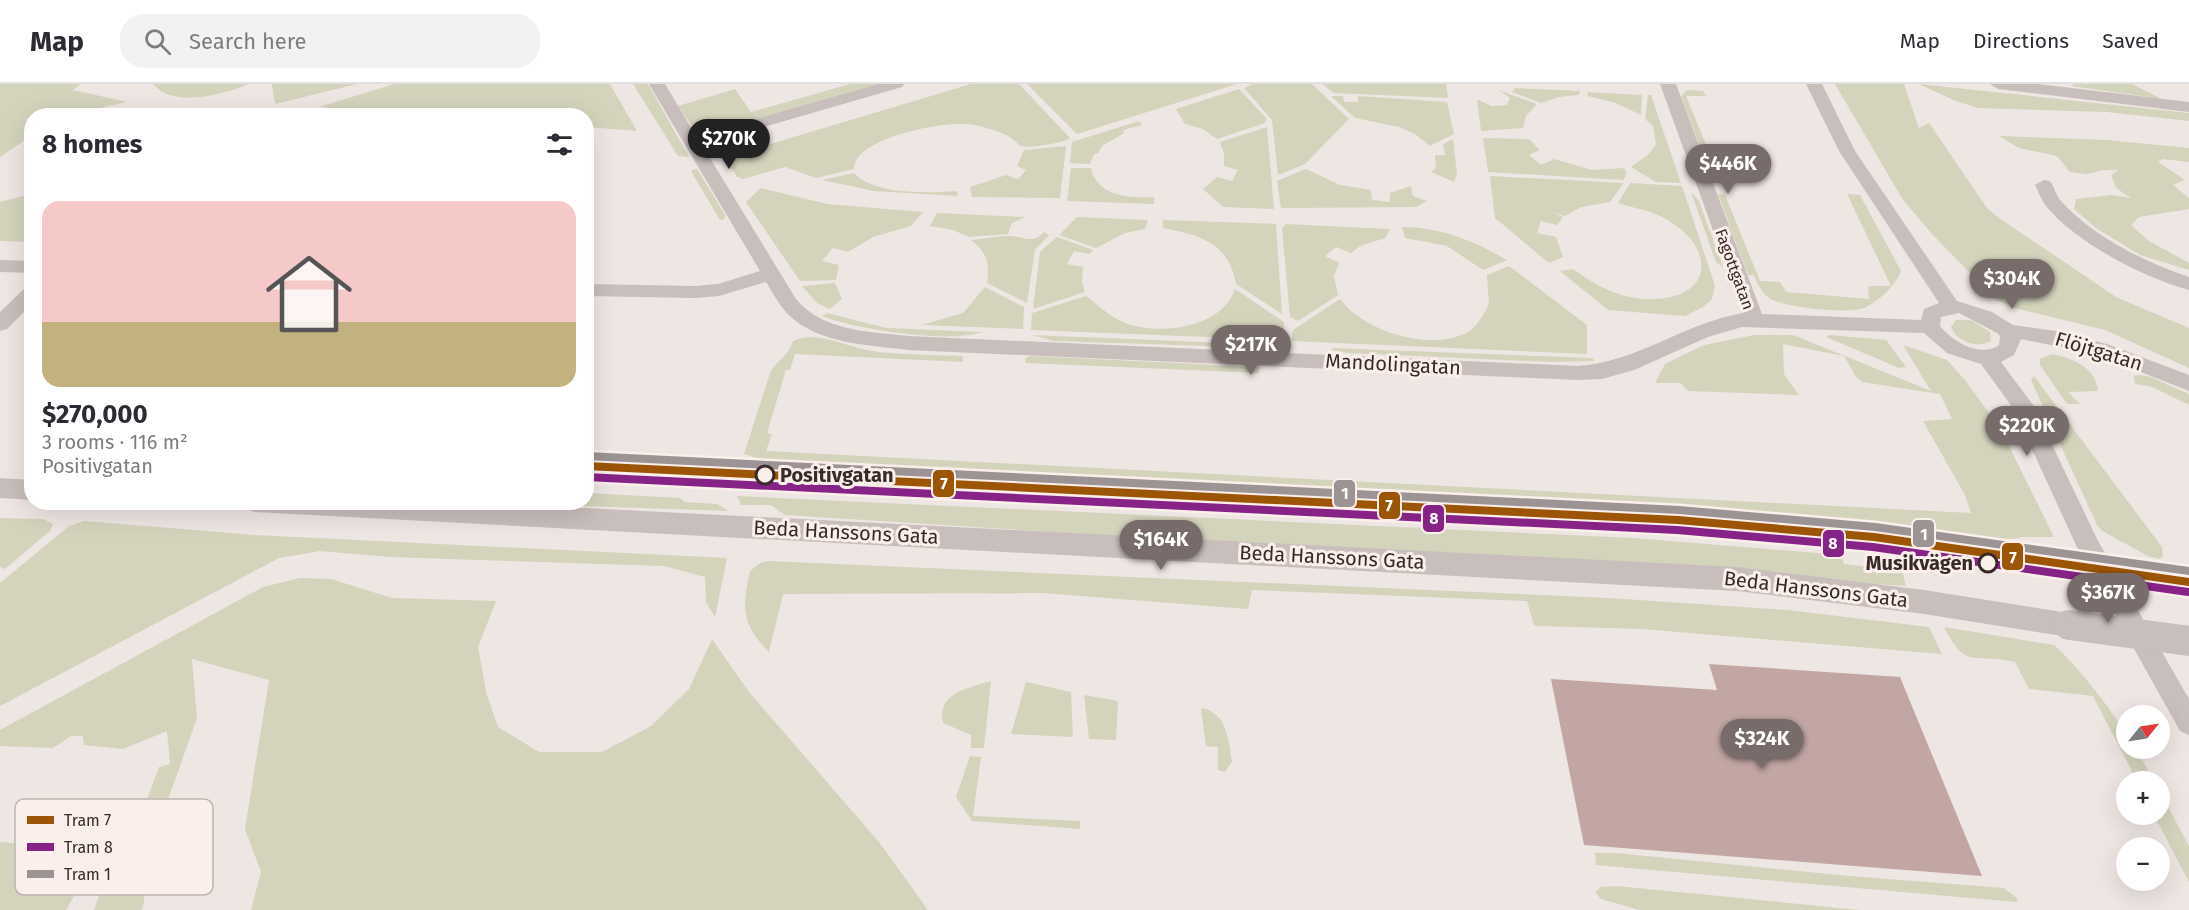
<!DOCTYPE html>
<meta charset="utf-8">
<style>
:root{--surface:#fff;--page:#f2f2f3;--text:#2b2b33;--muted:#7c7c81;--line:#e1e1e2;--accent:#786c6a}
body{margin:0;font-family:"Fira Sans",sans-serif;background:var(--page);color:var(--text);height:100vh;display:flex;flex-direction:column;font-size:22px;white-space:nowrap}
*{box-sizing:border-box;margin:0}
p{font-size:20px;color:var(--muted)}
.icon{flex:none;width:33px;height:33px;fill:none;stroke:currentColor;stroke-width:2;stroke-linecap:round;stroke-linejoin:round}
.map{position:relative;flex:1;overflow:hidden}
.drawer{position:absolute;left:24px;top:24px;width:570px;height:402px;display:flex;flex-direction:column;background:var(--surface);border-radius:24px;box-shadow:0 6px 24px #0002}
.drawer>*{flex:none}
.needle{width:39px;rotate:60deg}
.controls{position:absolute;left:2116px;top:621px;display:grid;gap:12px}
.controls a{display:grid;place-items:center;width:54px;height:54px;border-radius:50%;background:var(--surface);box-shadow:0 6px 24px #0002;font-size:30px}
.price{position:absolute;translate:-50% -51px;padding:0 14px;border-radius:21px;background:var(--accent);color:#fff;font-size:20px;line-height:39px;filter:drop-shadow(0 2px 3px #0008)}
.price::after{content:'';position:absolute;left:50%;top:36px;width:18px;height:14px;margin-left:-9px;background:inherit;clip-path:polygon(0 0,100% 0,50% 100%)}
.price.selected{background:#222;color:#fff}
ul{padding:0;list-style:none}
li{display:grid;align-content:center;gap:12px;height:318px;padding:0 18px}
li+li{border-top:2px solid var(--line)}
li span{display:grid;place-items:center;height:186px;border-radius:18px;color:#555}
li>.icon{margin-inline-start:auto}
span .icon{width:108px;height:108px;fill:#fffc;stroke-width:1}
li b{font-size:26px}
h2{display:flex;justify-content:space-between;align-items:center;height:72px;padding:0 18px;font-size:26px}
header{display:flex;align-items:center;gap:36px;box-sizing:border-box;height:84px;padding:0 30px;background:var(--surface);border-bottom:2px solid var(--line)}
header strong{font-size:28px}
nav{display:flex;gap:33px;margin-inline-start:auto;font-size:21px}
.search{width:420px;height:54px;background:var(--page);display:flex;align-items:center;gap:15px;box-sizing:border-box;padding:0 21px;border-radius:24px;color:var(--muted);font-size:22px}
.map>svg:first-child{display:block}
.green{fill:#d4d3bc}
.building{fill:#c2a6a4}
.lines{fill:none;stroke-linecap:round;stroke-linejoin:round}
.minor{fill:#c8bebb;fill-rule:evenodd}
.tertiary{fill:#c8bebb;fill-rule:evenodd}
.tertiary-bridge{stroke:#c8bebb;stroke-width:30}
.tram-1-casing{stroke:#faefea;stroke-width:13}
.tram-2-casing{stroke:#faefea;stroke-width:13}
.tram-3-casing{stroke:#faefea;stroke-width:13}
.tram-1{stroke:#9c5506;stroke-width:8}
.tram-2{stroke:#872387;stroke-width:8}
.tram-3{stroke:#9c9494;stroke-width:8}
.stop-dot{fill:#faefea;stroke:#392a29;stroke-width:3}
.labels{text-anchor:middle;stroke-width:6;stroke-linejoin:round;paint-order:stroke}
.far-street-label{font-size:16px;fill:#392a29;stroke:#faefea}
.street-label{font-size:20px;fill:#392a29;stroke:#faefea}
.stop-label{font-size:20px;font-weight:bold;fill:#392a29;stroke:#faefea;text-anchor:start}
.key{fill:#faefea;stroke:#c0b4b0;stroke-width:1.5}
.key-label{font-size:16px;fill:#392a29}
.line-badge{stroke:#faefea;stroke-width:2}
.badge-label{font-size:16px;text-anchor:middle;font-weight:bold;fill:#fff}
</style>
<header>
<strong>Map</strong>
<div class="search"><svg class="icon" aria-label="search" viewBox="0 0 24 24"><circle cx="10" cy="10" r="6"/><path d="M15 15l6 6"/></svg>Search here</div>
<nav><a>Map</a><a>Directions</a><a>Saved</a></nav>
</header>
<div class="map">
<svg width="2189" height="826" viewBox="0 0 2189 826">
<rect width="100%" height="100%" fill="#eee6e3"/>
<path class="green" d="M 0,0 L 81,0 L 73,6 L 127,18 L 69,31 L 32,32 L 31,52 L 0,73 Z
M 153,0 L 249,0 C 224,10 174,25 153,0 Z
M 272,0 L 357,0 L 275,20 Z
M 394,0 L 610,0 L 637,47 L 587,43 L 586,32 L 421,32 L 319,23 Z
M 633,0 L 648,0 L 689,73 L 678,72 Z
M 850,0 L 886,0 L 708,51 L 695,47 L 678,22 L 735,5 L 751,28 Z
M 971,0 L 1019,0 L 1070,54 C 1065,59 1027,65 1021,62 C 1017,60 1014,56 1010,53 C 998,47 980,41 966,40 C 941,38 854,54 854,85 L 816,94 L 785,83 L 743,95 L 737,93 L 729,80 L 730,75 L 744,68 Z
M 1027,0 L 1237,0 L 1077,50 Z
M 1253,0 L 1312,0 L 1349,35 L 1305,80 L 1278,91 L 1272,36 L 1244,4 Z
M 1322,0 L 1446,0 L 1448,14 L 1334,9 Z
M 1835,0 L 1904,0 L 1919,44 L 1929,39 L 1987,124 L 1999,134 L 2116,213 L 2189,244 L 2189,284 L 2105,246 L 2014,224 L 1984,210 L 1969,188 L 1933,151 L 1903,116 Z
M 1919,0 L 2189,29 L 2189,37 L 2107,28 L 1978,24 L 1953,16 Z
M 2075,0 L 2132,0 L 2162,15 L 2071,2 Z
M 1515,4 L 1580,7 L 1580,9 L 1578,11 L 1559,13 L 1541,19 L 1512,8 Z
M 1239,5 L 1266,34 L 1265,39 L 1217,55 L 1203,45 L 1185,40 L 1176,25 Z
M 1498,6 L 1537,20 L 1526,32 L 1523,44 L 1481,47 L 1477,15 L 1491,22 L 1507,21 L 1510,14 Z
M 1687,6 L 1703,7 L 1706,12 L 1686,12 L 1714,80 L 1706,79 L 1681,12 Z
M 1587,8 L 1642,11 L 1641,31 L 1616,19 L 1588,12 Z
M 1648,11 L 1651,11 L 1681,99 L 1656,98 L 1631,83 L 1648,71 L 1656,61 L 1653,42 L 1645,35 Z
M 1331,12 L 1343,12 L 1344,18 L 1358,18 L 1358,12 L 1447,18 L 1454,50 L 1430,62 L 1415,50 L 1399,43 L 1355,34 Z
M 184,24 L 287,31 L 175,31 Z
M 1139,37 L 1142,41 L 1123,46 L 1124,49 L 1102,62 L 1098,69 L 1094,70 L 1090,80 L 1070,79 L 1072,58 Z
M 1267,43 L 1274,125 L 1223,123 L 1203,105 L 1217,93 L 1232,97 L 1238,86 L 1224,82 L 1224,69 L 1220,58 Z
M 1999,52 L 2107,56 L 2189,64 L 2189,78 L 2163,75 L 2158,78 L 2185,96 L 2173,101 L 2189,114 L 2189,125 L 2139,133 L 2131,141 L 2149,157 L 2189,179 L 2189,186 L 2140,171 L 2096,144 L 2074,125 L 2076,115 L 2111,111 L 2131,114 L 2116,104 L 2111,91 L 2118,86 L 2104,86 L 2087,90 L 2070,88 L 2057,72 L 2019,64 Z
M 1483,54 L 1529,55 L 1540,66 L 1529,71 L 1541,81 L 1554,75 L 1592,86 L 1624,84 L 1626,88 L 1624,96 L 1488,88 Z
M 1453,55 L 1457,90 L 1454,98 L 1431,88 L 1436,84 L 1435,71 L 1445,71 L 1443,60 Z
M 1066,62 L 1060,114 L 972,113 L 970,103 L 1006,91 L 1018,95 L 1026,86 L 1017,82 L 1024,66 Z
M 1071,84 L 1091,84 C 1097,113 1130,114 1154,113 L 1154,120 L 1067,117 Z
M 697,85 L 726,132 L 723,136 L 720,136 L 692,89 L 692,86 Z
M 1306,85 L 1340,101 L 1371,106 L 1372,116 L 1390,118 L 1390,109 L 1411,102 L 1413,112 L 1427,117 L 1416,123 L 1281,124 L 1277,97 Z
M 854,89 C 874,111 929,109 957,107 L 958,112 L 874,107 L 822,96 Z
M 1490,92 L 1623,99 L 1623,100 L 1610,118 L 1581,123 L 1565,132 L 1552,128 L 1563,133 L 1557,141 L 1541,137 L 1537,149 L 1556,153 L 1563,173 L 1549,179 L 1495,134 Z
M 1630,99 L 1682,102 L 1715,202 L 1712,215 L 1703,223 L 1685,232 L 1608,226 L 1560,187 L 1573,185 C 1596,202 1622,216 1653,215 C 1712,214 1717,166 1669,137 C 1653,126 1635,125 1618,119 Z
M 761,104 L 827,120 L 923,128 L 911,142 L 873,153 L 848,168 L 833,164 L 822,177 L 839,181 L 836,196 L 800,197 L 746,118 Z
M 1691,108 L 1699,117 L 1723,183 L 1716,178 Z
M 31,110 L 31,158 L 0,157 L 0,118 Z
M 1718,110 L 1725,111 L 1760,197 L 1780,198 L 1786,208 L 1869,215 L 1868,202 L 1891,202 L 1847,110 L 1860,111 L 1901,187 C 1895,202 1881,215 1866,223 C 1852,231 1783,224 1769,214 C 1762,209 1757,199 1754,191 L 1748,191 Z
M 937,129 L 1025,133 L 1012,139 L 1008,150 L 969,153 L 953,146 L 930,142 Z
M 1077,133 L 1148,136 L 1145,145 L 1125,149 L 1096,164 L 1059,151 Z
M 1163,136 L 1276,140 L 1282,230 L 1236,200 C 1229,159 1200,151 1163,144 Z
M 1286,140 L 1389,145 L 1390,146 L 1385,154 L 1360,162 L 1351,169 L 1336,163 L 1325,172 L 1339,179 L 1334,192 L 1338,211 L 1298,237 L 1290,233 L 1282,144 Z
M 1402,143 C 1440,143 1475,157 1507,176 L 1483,186 L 1447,162 L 1405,154 Z
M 1044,148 L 1049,151 L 1035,166 L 1027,219 L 987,199 C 990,180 987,168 971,156 C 984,155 997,152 1009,152 C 1023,152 1033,161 1044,148 Z
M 1057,153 L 1093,166 L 1090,170 L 1074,167 L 1067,180 L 1083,183 L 1082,198 L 1085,208 L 1033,225 L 1040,168 Z
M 1509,182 L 1587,241 L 1587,270 L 1292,257 L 1293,246 L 1340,215 C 1364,248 1435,270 1471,246 C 1478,241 1484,229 1489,220 L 1487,191 Z
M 835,199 L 842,215 L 830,225 L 817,219 L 802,202 Z
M 985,203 L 1024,223 L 1023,245 L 922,241 L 963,229 Z
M 1235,205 L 1284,238 L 1285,256 L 1031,246 L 1032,229 L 1086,212 C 1099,222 1111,234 1128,240 C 1162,251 1222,244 1235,205 Z
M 827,229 L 886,244 L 982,248 C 951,260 854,245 822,232 Z
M 1956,236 L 1971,236 L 1990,248 L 1991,257 C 1978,265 1957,258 1951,243 Z
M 1032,251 L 1250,260 L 1270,264 L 1053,257 Z
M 1754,251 L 1793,251 L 1931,307 L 1903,261 L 1947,276 L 1965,296 L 2000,344 L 2054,453 L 2023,453 L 2001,457 L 2004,465 L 1904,445 L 1711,428 L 947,391 L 890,393 L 891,385 L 763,376 L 744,370 L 770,289 C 779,274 787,274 793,257 C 820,245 850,266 879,268 C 907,271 935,271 963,272 L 963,278 L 795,270 L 790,286 L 786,286 L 767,349 L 772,350 L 766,367 L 1971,429 L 1965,411 L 1923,337 L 1952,335 L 1940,310 L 1862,298 L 1856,293 L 1844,272 L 1783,260 L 1784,290 L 1799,311 L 1688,307 L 1680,299 L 1655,299 L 1665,280 L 1704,261 Z
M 1830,251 L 1886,256 L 1906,283 L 1899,284 L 1826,253 Z
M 1331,264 L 1592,274 L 1595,277 L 1551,278 L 1349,269 L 1334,267 Z
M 2052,270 C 2072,274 2096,283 2098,307 L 2068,308 L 2080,320 L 2067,320 L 2040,281 L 2040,275 Z
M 1031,272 L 1260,283 L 1259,289 L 1026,279 L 1025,274 Z
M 2140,291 L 2151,293 L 2189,310 L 2189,321 L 2152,303 L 2135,300 L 2134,292 Z
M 2034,292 L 2162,463 L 2163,472 L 2160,475 L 2148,472 L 2102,447 L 2097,441 L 2031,296 Z
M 587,409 L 680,414 L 685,418 L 717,420 L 729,427 L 497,419 L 586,418 Z
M 737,412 L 1633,454 L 1841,471 L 1844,480 L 1902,487 L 1906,502 L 785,431 L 771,421 L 741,421 Z
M 0,434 L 43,435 L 53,440 L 50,447 L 5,485 L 0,483 Z
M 84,437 L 255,451 L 727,474 L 715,533 L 706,518 L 705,493 L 664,482 L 390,473 L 320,467 L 279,474 L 0,622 L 0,499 L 69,442 Z
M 769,477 L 1609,514 L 1788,526 L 1929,543 L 1942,570 L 1642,545 L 1538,542 L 1534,541 L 1527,517 L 1252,506 L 1248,525 L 1042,509 L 783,510 L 769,568 C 741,540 742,524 750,487 L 760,479 Z
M 300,494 L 331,495 L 392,514 L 496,517 L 478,563 L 486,608 L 498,643 L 539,668 L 602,668 L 651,642 L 689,605 L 712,555 L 749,608 L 879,758 L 928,826 L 251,826 L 261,788 L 245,745 L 269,596 L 192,575 L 197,634 L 143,786 L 144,817 L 142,826 L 94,826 L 99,812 L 77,807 L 66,826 L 0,826 L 0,758 L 125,770 L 146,738 L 141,732 L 159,683 L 170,680 L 167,647 L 123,665 L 84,661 L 83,652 L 71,652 L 53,664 L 0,662 L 0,646 L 263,503 Z
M 1944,543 L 2054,561 C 2074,578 2114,628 2126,651 C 2128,655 2127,660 2127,664 L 2136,665 L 2154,697 L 2137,697 L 2093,612 L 2029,605 L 2015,578 C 1974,568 1967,588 1944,543 Z
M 991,597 L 984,664 L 971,664 L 971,651 L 943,639 C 936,609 969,604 991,597 Z
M 1026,598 L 1071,608 L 1073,653 L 1011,650 Z
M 1084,611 L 1118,617 L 1116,656 L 1089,655 Z
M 1201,624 C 1227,628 1229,657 1232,678 L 1225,688 L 1218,686 L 1218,663 L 1206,662 Z
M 970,672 L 981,673 L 973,732 L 1080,737 L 1080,745 L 972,737 L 956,713 Z
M 2160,708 L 2189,762 L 2189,798 L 2154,731 L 2160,730 Z
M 1595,769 L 1616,769 L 1849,792 L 2004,804 L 2018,815 L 2016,818 L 1596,781 Z
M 1617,802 L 1860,826 L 1640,826 L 1601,815 L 1595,808 L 1601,803 Z"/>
<path class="building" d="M 1709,580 L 1900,593 L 1982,792 L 1584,761 L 1551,595 L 1717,606 Z"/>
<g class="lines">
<path class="minor" d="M 649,0 L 665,0 L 696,52 L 879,0 L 904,0 L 902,3 L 702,61 L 796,215 C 822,247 870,248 908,252 L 1577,282 C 1636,279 1684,239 1743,229 L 1660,0 L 1676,0 L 1762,230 L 1921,236 L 1924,225 L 1939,219 L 1839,67 L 1806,0 L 1822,0 L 1855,67 L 1957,217 L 1992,228 L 2013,241 L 2056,247 L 2107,260 L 2189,291 L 2189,307 L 2095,270 L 2021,255 L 2014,271 L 2001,278 L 2033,321 L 2098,457 L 2189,615 L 2189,651 L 2180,647 L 2076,461 L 2013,324 L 1981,280 L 1947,269 L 1924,249 L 1742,243 L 1708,253 L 1634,286 L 1602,295 L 1577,296 L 908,266 C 870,261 819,260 790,232 C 780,223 773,209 766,198 L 719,212 L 696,214 L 586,212 L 586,200 L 696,202 L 718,200 L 760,187 ZM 1959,229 L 1997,249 L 2000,252 L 1999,261 C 1981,274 1953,258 1940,242 L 1941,233 Z
M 1990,0 L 2038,0 L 2189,18 L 2189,28 L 1998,5 Z
M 2044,96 L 2050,97 C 2055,104 2056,112 2061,117 C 2093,153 2145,178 2189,193 L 2189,206 C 2144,194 2075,158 2046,122 C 2041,116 2039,108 2035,101 Z
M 0,176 L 32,177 L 32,189 L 0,188 Z
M 32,202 L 32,220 L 7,245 L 0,247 L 0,228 L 25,204 Z"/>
<path class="tertiary" d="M 0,394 L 32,396 L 32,416 L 0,414 Z
M 242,418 L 468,418 L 1737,483 L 1924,506 L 2069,529 L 2079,532 L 2084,541 L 2079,550 L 2069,553 L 1924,530 L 1737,507 L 255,428 L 245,425 Z"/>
<path class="tertiary-bridge" d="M 2069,541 L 2189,557"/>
<g class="tram-1-casing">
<path id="tram-1" d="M 586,382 L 1678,436 L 1874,453 L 2189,498"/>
</g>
<g class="tram-2-casing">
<path id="tram-2" d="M 586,393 L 1677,446 L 1873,463 L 2188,508"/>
</g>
<g class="tram-3-casing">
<path id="tram-3" d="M 587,372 L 1679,426 L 1875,443 L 2189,487"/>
</g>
<use href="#tram-1" class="tram-1"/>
<use href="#tram-2" class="tram-2"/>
<use href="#tram-3" class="tram-3"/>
</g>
<g class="stop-dot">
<circle cx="765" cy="391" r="9"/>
<circle cx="1988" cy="479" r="9"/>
</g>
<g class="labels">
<g class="far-street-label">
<text transform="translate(1735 185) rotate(70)" y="6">Fagottgatan</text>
</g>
<g class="street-label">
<text transform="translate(2099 267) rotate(17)" y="7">Flöjtgatan</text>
<text transform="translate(1393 280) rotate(3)" y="7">Mandolingatan</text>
<text transform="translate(846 448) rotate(3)" y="7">Beda Hanssons Gata</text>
<text transform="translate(1332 473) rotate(3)" y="7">Beda Hanssons Gata</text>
<text transform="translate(1816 505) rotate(7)" y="7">Beda Hanssons Gata</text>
</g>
<g class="stop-label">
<text x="780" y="398">Positivgatan</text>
<text x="1973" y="486" text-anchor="end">Musikvägen</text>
</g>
</g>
<rect x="15" y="715" width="198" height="96" rx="9" class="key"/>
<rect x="27" y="732" width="27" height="8" fill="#9c5506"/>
<rect x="27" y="759" width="27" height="8" fill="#872387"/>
<rect x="27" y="786" width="27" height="8" fill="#9c9494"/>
<g class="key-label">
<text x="64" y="742">Tram 7</text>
<text x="64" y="769">Tram 8</text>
<text x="64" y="796">Tram 1</text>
</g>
<g class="line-badge">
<rect x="932" y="385" width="23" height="29" rx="6" fill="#9c5506"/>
<rect x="1333" y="395" width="23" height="29" rx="6" fill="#9c9494"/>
<rect x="1378" y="407" width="23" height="29" rx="6" fill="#9c5506"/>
<rect x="1422" y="420" width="23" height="29" rx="6" fill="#872387"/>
<rect x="1912" y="435" width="23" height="29" rx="6" fill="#9c9494"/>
<rect x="1822" y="445" width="23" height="29" rx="6" fill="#872387"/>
<rect x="2001" y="458" width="23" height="29" rx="6" fill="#9c5506"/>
</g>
<g class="badge-label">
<text x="944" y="405">7</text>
<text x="1345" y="415">1</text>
<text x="1389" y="427">7</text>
<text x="1434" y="440">8</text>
<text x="1924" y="456">1</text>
<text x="1833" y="465">8</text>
<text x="2013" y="479">7</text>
</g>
</svg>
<div class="controls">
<a><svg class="needle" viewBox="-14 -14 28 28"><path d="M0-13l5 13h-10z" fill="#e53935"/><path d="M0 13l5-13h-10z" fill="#7c7c81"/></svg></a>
<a>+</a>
<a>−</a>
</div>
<b class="price selected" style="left:729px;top:86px">$270K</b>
<b class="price" style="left:1728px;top:111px">$446K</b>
<b class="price" style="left:2012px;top:226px">$304K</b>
<b class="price" style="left:1251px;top:292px">$217K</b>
<b class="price" style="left:2027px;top:373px">$220K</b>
<b class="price" style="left:1161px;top:487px">$164K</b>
<b class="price" style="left:2108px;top:540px">$367K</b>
<b class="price" style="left:1762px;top:686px">$324K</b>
<section class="drawer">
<h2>8 homes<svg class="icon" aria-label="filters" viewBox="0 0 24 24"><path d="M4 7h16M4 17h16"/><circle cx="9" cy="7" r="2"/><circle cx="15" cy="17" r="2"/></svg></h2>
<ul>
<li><span style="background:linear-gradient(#f6c9c9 65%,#c2b280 0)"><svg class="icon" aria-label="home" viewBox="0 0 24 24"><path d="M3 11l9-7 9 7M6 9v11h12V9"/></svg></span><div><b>$270,000</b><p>3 rooms · 116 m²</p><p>Positivgatan</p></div></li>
</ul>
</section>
</div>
